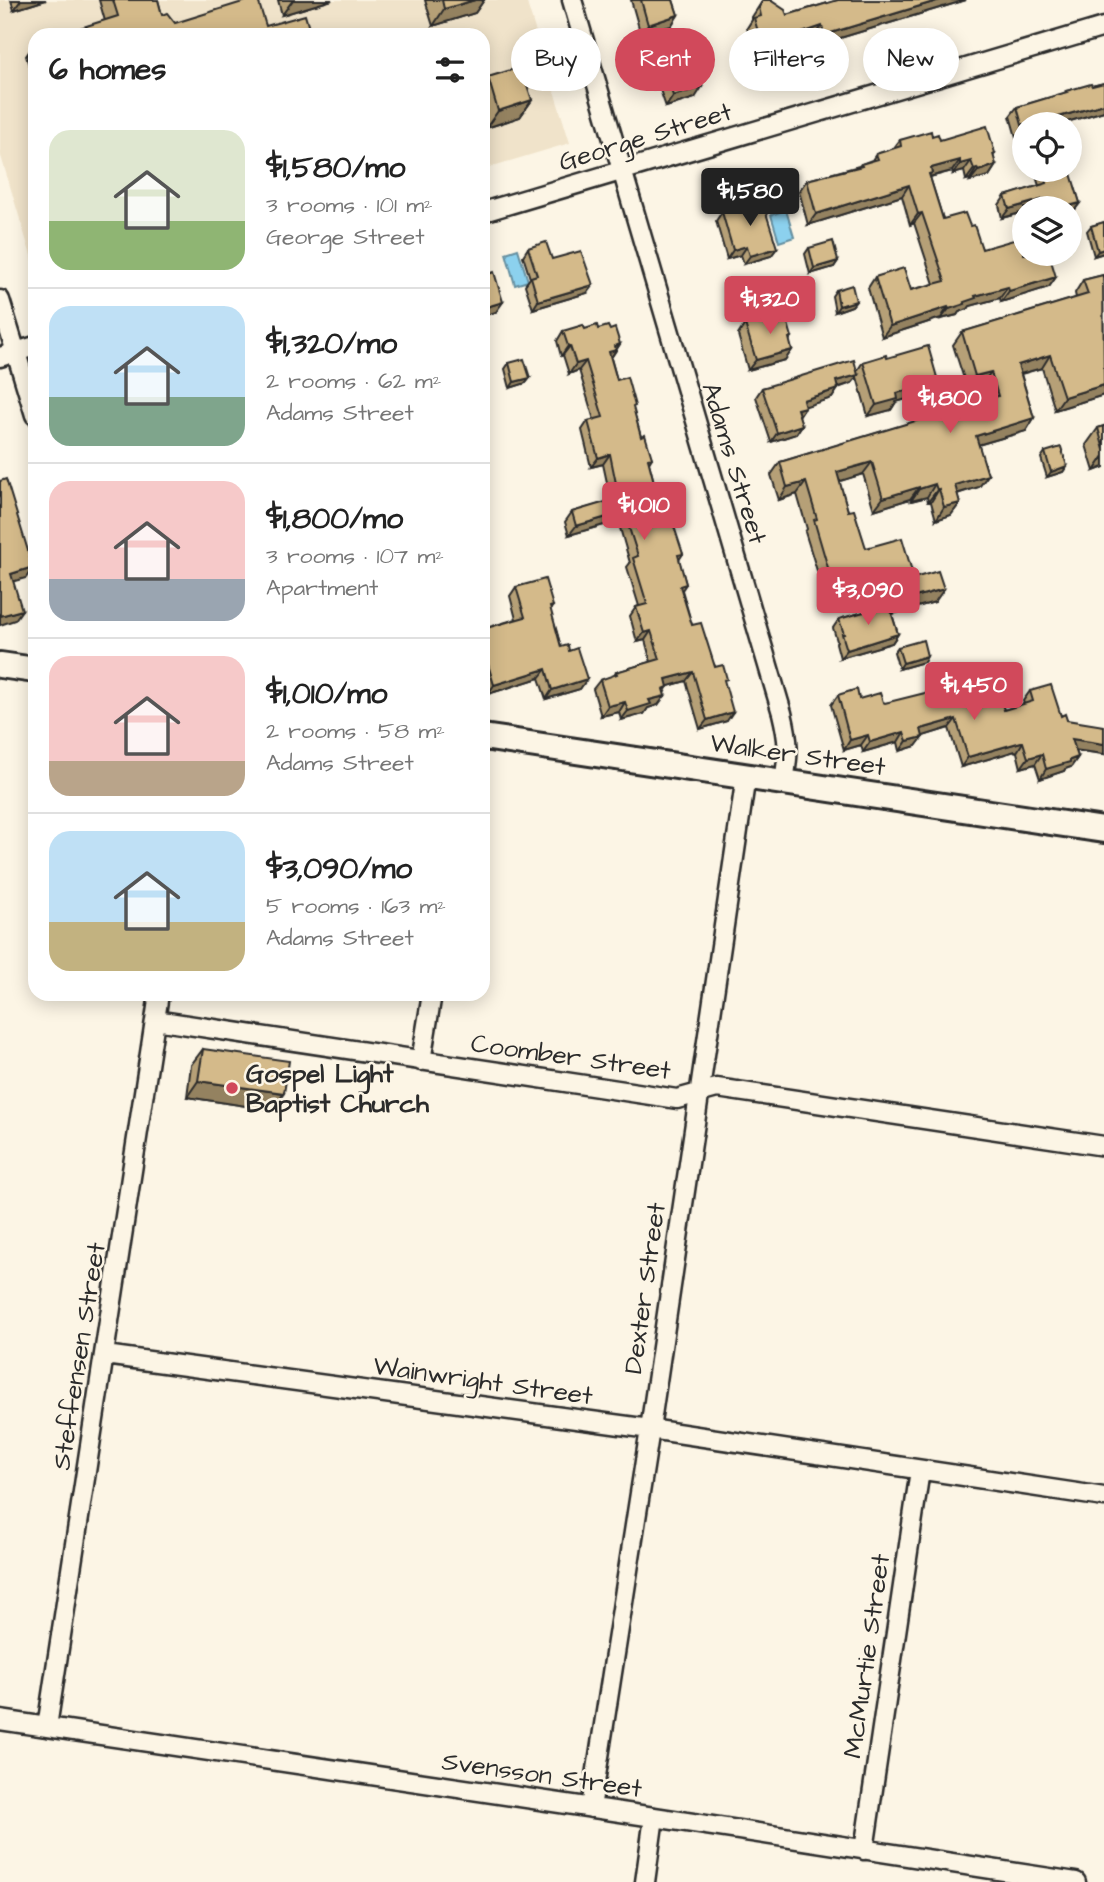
<!DOCTYPE html>
<meta charset="utf-8">
<style>
:root{--surface:#fff;--page:#f6f6f6;--text:#222;--muted:#767676;--line:#e0e0e0;--accent:#d1495b}
body{margin:0;font-family:"Architects Daughter",sans-serif;background:var(--page);color:var(--text);height:100vh;display:flex;flex-direction:column;font-size:26px;white-space:nowrap}
*{box-sizing:border-box;margin:0}
p{font-size:23px;color:var(--muted)}
.icon{flex:none;width:38px;height:38px;fill:none;stroke:currentColor;stroke-width:2;stroke-linecap:round;stroke-linejoin:round}
.map{position:relative;flex:1;overflow:hidden}
.details{position:absolute;left:28px;top:28px;width:462px;height:973px;display:flex;flex-direction:column;background:var(--surface);border-radius:21px;box-shadow:0 4px 18px #0003}
.details>*{flex:none}
.hud{position:absolute;left:511px;top:28px;width:486px;height:63px;display:flex;gap:14px}
.buttons{position:absolute;left:1012px;top:112px;display:grid;gap:14px}
.buttons a{display:grid;place-items:center;width:70px;height:70px;border-radius:50%;background:var(--surface);box-shadow:0 4px 18px #0003;font-size:35px}
.price{position:absolute;translate:-50% -60px;padding:0 16px;border-radius:7px;background:var(--accent);color:#fff;font-size:23px;line-height:46px;filter:drop-shadow(0 2px 4px #0008)}
.price::after{content:'';position:absolute;left:50%;top:42px;width:21px;height:16px;margin-left:-10px;background:inherit;clip-path:polygon(0 0,100% 0,50% 100%)}
.price.selected{background:#222;color:#fff}
ul{padding:0;list-style:none}
li{display:flex;align-items:center;gap:21px;height:175px;padding:0 21px}
li+li{border-top:2px solid var(--line)}
li span{display:grid;place-items:center;flex:none;width:196px;height:140px;border-radius:21px;color:#555}
li>.icon{margin-inline-start:auto}
span .icon{width:84px;height:84px;fill:#fffc;stroke-width:1}
li b{font-size:30px}
h2{display:flex;justify-content:space-between;align-items:center;height:84px;padding:0 21px;font-size:30px}
.tag{padding:0 24px;border-radius:32px;background:var(--surface);box-shadow:0 4px 18px #0003;font-size:24px;line-height:63px}
.tag.selected{background:var(--accent);color:#fff}
.map>svg:first-child{display:block}
.built{fill:#f0e3ca}
.water{fill:#8cd1ee;stroke:#658fa0;stroke-width:2}
.lines{fill:none;stroke-linecap:round;stroke-linejoin:round}
.street-casing{stroke:#2b2b2b;stroke-width:23}
.secondary-casing{stroke:#2b2b2b;stroke-width:30}
.street{stroke:#fcf5e5;stroke-width:18}
.secondary{stroke:#fcf5e5;stroke-width:24}
.wall{fill:#b6a077;stroke:#2b2b2b;stroke-width:2}
.shaded-wall{fill:#948261;stroke:#2b2b2b;stroke-width:2}
.building{fill:#d4ba8a;stroke:#2b2b2b;stroke-width:2}
.poi-dot{fill:#d1495b;stroke:#fcf5e5;stroke-width:2.5}
.labels{text-anchor:middle;stroke-width:5;stroke-linejoin:round;paint-order:stroke}
.street-label{font-size:26px;fill:#2b2b2b;stroke:#fcf5e5}
.poi-label{font-size:26px;font-weight:bold;fill:#2b2b2b;stroke:#fcf5e5;text-anchor:start}
</style>
<div class="map">
<svg width="1104" height="1882" viewBox="0 0 1104 1882">
<rect width="100%" height="100%" fill="#fcf5e5"/>
<filter id="ink" filterUnits="userSpaceOnUse"><feTurbulence type="fractalNoise" baseFrequency=".0143" numOctaves="2"/><feDisplacementMap in="SourceGraphic" scale="14" xChannelSelector="R" yChannelSelector="G"/><feConvolveMatrix kernelMatrix="1 2 1 2 8 2 1 2 1" color-interpolation-filters="sRGB"/></filter>
<g filter="url(#ink)">
<path class="built" d="M 0,0 L 526,0 L 570,143 L 483,169 L 483,35 L 35,35 L 35,269 L 0,153 Z"/>
<path class="water" d="M 786,210 L 794,237 L 779,242 L 771,215 Z
M 518,249 L 528,281 L 515,285 L 506,253 Z"/>
<g class="lines">
<g class="street-casing">
<path id="street" d="M 572,0 L 782,713 C 789,742 789,752 784,781
M 483,212 L 1104,27
M 0,300 L 35,415
M 0,357 L 35,346
M 155,1020 L 677,1099 L 717,1088 L 1104,1146
M 421,1061 L 432,994
M 105,1355 L 650,1429 L 1104,1497
M 0,1720 L 654,1817 L 1076,1882
M 47,1727 L 159,994
M 591,1808 L 650,1429 L 746,776
M 864,1850 L 920,1470
M 645,1882 L 654,1817"/>
</g>
<g class="secondary-casing">
<path id="secondary" d="M 0,665 L 35,670
M 483,737 L 1104,830"/>
</g>
<use href="#street" class="street"/>
<use href="#secondary" class="secondary"/>
</g>
<path class="wall" d="M 11,0 L 46,0 L 14,10 Z
M 99,0 L 158,0 L 162,15 L 175,23 L 266,26 L 311,35 L 58,35 L 105,21 Z
M 278,0 L 332,0 L 282,15 Z
M 425,0 L 484,0 L 475,13 L 433,26 Z
M 631,0 L 673,0 L 678,15 L 671,26 L 641,35 Z
M 763,0 L 787,15 L 838,0 L 966,0 L 817,45 L 815,36 L 795,43 L 788,53 L 757,62 L 747,28 L 752,20 L 752,17 Z
M 35,43 L 35,85 L 26,56 Z
M 667,54 L 695,98 L 666,107 L 659,87 L 654,89 L 649,71 L 656,60 L 665,57 Z
M 488,77 L 532,100 L 520,117 L 486,128 L 483,116 L 483,84 Z
M 1104,83 L 1104,111 L 1060,124 L 1024,124 L 1024,142 L 1018,144 L 1010,116 L 1017,107 L 1065,93 L 1066,91 L 1092,86 Z
M 932,136 L 940,140 L 995,153 L 993,155 L 996,165 L 989,176 L 970,181 L 970,179 L 966,180 L 964,171 L 953,174 L 952,171 L 930,177 L 943,219 L 970,226 L 982,249 L 1056,277 L 1049,287 L 1001,302 L 1000,298 L 970,306 L 968,309 L 959,312 L 957,315 L 941,319 L 941,318 L 882,337 L 868,288 L 875,277 L 911,290 L 934,284 L 914,223 L 910,225 L 902,196 L 808,225 L 799,191 L 807,180 L 859,166 L 861,164 L 872,160 L 876,154 L 893,149 L 900,140 Z
M 1034,170 L 1069,170 L 1080,203 L 1073,212 L 1069,208 L 1024,208 L 1024,212 L 1002,218 L 999,205 L 1005,196 L 1039,186 Z
M 722,212 L 777,248 L 771,256 L 744,264 L 741,255 L 727,259 L 716,221 Z
M 1104,222 L 1104,253 L 1094,256 L 1087,231 L 1091,226 Z
M 528,248 L 552,259 L 587,293 L 533,309 L 525,285 L 530,278 L 523,256 Z
M 809,248 L 838,261 L 834,267 L 810,274 L 805,254 Z
M 1103,275 L 1104,395 L 1055,410 L 1042,368 L 1021,374 L 1034,418 L 1026,431 L 978,445 L 988,475 L 979,487 L 957,494 L 960,503 L 951,515 L 936,520 L 931,502 L 928,502 L 927,497 L 911,501 L 910,499 L 874,510 L 863,474 L 839,481 L 848,511 L 866,548 L 914,578 L 935,602 L 892,614 L 898,634 L 892,643 L 840,658 L 836,643 L 837,641 L 833,628 L 839,619 L 889,605 L 883,585 L 829,601 L 825,589 L 823,590 L 805,532 L 807,529 L 797,494 L 779,500 L 771,475 L 780,462 L 987,400 L 982,384 L 967,388 L 953,345 L 962,332 L 1076,298 L 1075,293 L 1083,280 Z
M 836,290 L 856,301 L 852,306 L 835,312 L 832,296 Z
M 745,324 L 792,337 L 789,341 L 792,350 L 785,360 L 748,370 L 738,335 Z
M 585,329 L 610,330 L 620,344 L 611,358 L 617,380 L 633,409 L 641,437 L 652,458 L 649,463 L 656,490 L 683,554 L 679,560 L 686,584 L 682,590 L 692,625 L 724,682 L 727,721 L 700,729 L 686,681 L 668,686 L 658,705 L 648,708 L 644,714 L 621,720 L 619,712 L 601,716 L 593,689 L 600,680 L 614,676 L 616,672 L 651,662 L 645,640 L 637,642 L 630,616 L 636,607 L 639,606 L 627,567 L 630,563 L 618,521 L 569,535 L 565,522 L 572,512 L 611,501 L 603,464 L 591,467 L 582,430 L 588,421 L 594,420 L 579,370 L 569,374 L 563,355 L 561,356 L 557,341 L 563,331 Z
M 887,358 L 930,392 L 896,402 L 891,410 L 868,416 L 857,377 L 852,383 L 838,388 L 832,398 L 805,406 L 799,416 L 802,425 L 796,434 L 771,442 L 756,397 L 762,388 L 857,371 L 863,362 Z
M 509,363 L 530,378 L 526,383 L 510,388 L 505,369 Z
M 1104,426 L 1104,467 L 1094,471 L 1086,445 L 1098,428 Z
M 1045,452 L 1067,466 L 1063,472 L 1047,477 L 1041,458 Z
M 516,587 L 553,606 L 550,610 L 561,647 L 569,651 L 587,679 L 580,689 L 546,699 L 539,678 L 488,694 L 483,678 L 483,629 L 516,619 L 510,596 Z
M 898,647 L 927,656 L 924,662 L 899,669 L 894,652 Z
M 1030,691 L 1067,720 L 1104,754 L 1076,750 L 1078,757 L 1071,767 L 1065,769 L 1064,771 L 1040,779 L 1035,764 L 1021,768 L 1017,752 L 1015,751 L 961,767 L 949,728 L 923,736 L 916,746 L 900,751 L 898,742 L 863,752 L 861,745 L 844,750 L 831,705 L 838,695 L 885,703 L 931,698 L 941,701 L 992,693 L 1004,710 L 1024,704 L 1023,701 Z
M 203,1049 L 273,1110 L 187,1097 L 191,1065 Z"/>
<path class="shaded-wall" d="M 21,0 L 46,0 L 14,10 Z
M 293,0 L 332,0 L 282,15 Z
M 475,0 L 484,0 L 475,13 L 433,26 L 444,9 Z
M 940,0 L 966,0 L 817,45 L 824,35 Z
M 678,15 L 671,26 L 641,35 L 648,25 Z
M 822,26 L 815,36 L 794,43 L 795,43 L 788,53 L 757,62 L 764,52 L 793,36 Z
M 667,76 L 659,87 L 654,89 L 662,77 Z
M 702,87 L 695,98 L 666,107 L 673,96 Z
M 532,100 L 520,117 L 486,128 L 498,111 Z
M 1104,104 L 1104,111 L 1060,124 L 1051,124 L 1055,118 Z
M 1024,136 L 1024,142 L 1018,144 Z
M 960,160 L 952,171 L 929,177 L 931,168 Z
M 971,161 L 964,171 L 953,174 L 960,164 Z
M 996,165 L 989,176 L 970,181 L 978,171 Z
M 977,168 L 970,179 L 966,180 L 974,169 Z
M 909,185 L 902,196 L 808,225 L 816,214 Z
M 1044,199 L 1038,208 L 1024,208 L 1024,212 L 1002,218 L 1009,209 Z
M 1080,203 L 1073,212 L 1069,213 L 1069,208 L 1061,208 Z
M 922,213 L 914,223 L 910,225 L 918,214 Z
M 747,246 L 741,255 L 727,259 L 733,250 Z
M 777,248 L 771,256 L 744,264 L 750,256 Z
M 1104,249 L 1104,253 L 1094,256 L 1098,251 Z
M 838,261 L 834,267 L 810,274 L 814,268 Z
M 1056,277 L 1049,287 L 1001,302 L 1009,291 Z
M 593,285 L 587,293 L 533,309 L 538,301 Z
M 1008,287 L 1000,298 L 970,306 L 968,309 L 959,312 L 957,315 L 941,319 L 949,309 L 975,296 Z
M 856,301 L 852,306 L 835,312 L 839,306 Z
M 503,302 L 496,312 L 483,316 L 483,308 Z
M 948,307 L 941,318 L 882,337 L 890,326 Z
M 620,344 L 610,359 L 609,352 L 615,346 Z
M 568,346 L 570,346 L 563,355 L 561,356 Z
M 792,350 L 785,360 L 748,370 L 756,360 Z
M 1050,355 L 1042,368 L 1009,377 L 1018,365 Z
M 586,361 L 579,370 L 569,374 L 576,364 Z
M 991,372 L 982,384 L 967,388 L 975,376 Z
M 858,375 L 852,383 L 830,390 L 836,381 Z
M 530,378 L 526,383 L 510,388 L 514,382 Z
M 938,381 L 930,392 L 896,402 L 891,410 L 868,416 L 876,405 L 897,393 Z
M 1104,385 L 1104,395 L 1055,410 L 1064,397 Z
M 838,389 L 832,398 L 797,409 L 803,400 Z
M 805,407 L 799,416 L 797,409 Z
M 1034,418 L 1026,431 L 967,448 L 976,436 Z
M 802,425 L 796,434 L 771,442 L 777,433 Z
M 610,454 L 603,464 L 591,467 L 598,458 Z
M 1104,456 L 1104,467 L 1094,471 Z
M 872,462 L 863,474 L 828,485 L 837,472 Z
M 1067,466 L 1063,472 L 1047,477 L 1051,472 Z
M 988,475 L 979,487 L 946,497 L 955,485 Z
M 806,482 L 797,494 L 779,500 L 787,487 Z
M 935,484 L 927,497 L 911,501 L 919,489 Z
M 919,487 L 910,499 L 874,510 L 883,498 Z
M 939,489 L 931,502 L 928,502 L 937,490 Z
M 960,503 L 951,515 L 936,520 L 944,507 Z
M 624,512 L 618,521 L 569,535 L 576,526 Z
M 33,567 L 26,578 L 4,584 L 11,574 Z
M 891,572 L 883,585 L 829,601 L 837,589 Z
M 834,577 L 825,589 L 823,590 L 831,578 Z
M 944,589 L 935,602 L 892,614 L 900,601 Z
M 22,610 L 15,620 L 0,625 L 0,616 Z
M 651,631 L 645,640 L 637,642 L 644,633 Z
M 898,634 L 892,643 L 840,658 L 847,650 Z
M 927,656 L 924,662 L 899,669 L 903,663 Z
M 546,669 L 539,678 L 488,694 L 494,685 Z
M 693,672 L 686,681 L 659,689 L 666,679 Z
M 587,679 L 580,689 L 546,699 L 552,690 Z
M 665,696 L 658,705 L 648,708 L 644,714 L 621,720 L 628,711 L 649,700 Z
M 625,702 L 619,712 L 601,716 L 608,706 Z
M 733,712 L 727,721 L 700,729 L 707,720 Z
M 956,719 L 949,728 L 914,739 L 921,729 Z
M 904,732 L 898,742 L 863,752 L 870,742 Z
M 868,735 L 861,745 L 844,750 L 850,740 Z
M 923,737 L 916,746 L 900,751 L 907,741 Z
M 1072,739 L 1104,744 L 1104,754 L 1066,749 Z
M 1021,742 L 1023,742 L 1017,752 L 1015,751 L 961,767 L 968,757 Z
M 1042,754 L 1035,764 L 1021,768 L 1028,758 Z
M 1078,757 L 1071,767 L 1065,769 L 1064,771 L 1040,779 L 1046,769 Z
M 198,1081 L 284,1093 L 273,1110 L 187,1097 Z"/>
<path class="building" d="M 113,0 L 158,0 L 162,15 L 167,13 L 175,23 L 249,0 L 258,0 L 266,26 L 305,15 L 311,35 L 244,35 L 244,32 L 234,35 L 58,35 L 118,16 Z
M 442,0 L 475,0 L 444,9 Z
M 641,0 L 673,0 L 678,15 L 648,25 Z
M 763,0 L 770,0 L 785,10 L 787,15 L 838,0 L 940,0 L 824,35 L 822,26 L 793,36 L 795,43 L 764,52 L 754,18 L 761,16 L 759,7 Z
M 690,47 L 702,87 L 673,96 L 667,76 L 662,77 L 656,60 L 668,57 L 667,54 Z
M 521,67 L 532,100 L 498,111 L 488,77 Z
M 1104,83 L 1104,104 L 1055,118 L 1057,124 L 1024,124 L 1024,132 L 1017,107 L 1067,92 L 1066,91 L 1091,84 L 1092,86 Z
M 987,126 L 995,153 L 993,154 L 996,165 L 978,171 L 977,168 L 974,169 L 971,161 L 960,164 L 960,160 L 931,168 L 932,173 L 929,174 L 943,219 L 965,213 L 970,226 L 974,225 L 982,249 L 1024,237 L 1024,254 L 1049,254 L 1056,277 L 1009,291 L 1008,287 L 975,296 L 976,298 L 964,302 L 965,304 L 949,309 L 948,307 L 890,326 L 875,277 L 904,268 L 911,290 L 945,281 L 922,213 L 918,214 L 909,185 L 816,214 L 807,180 L 862,166 L 861,164 L 878,159 L 876,154 L 901,146 L 900,140 L 931,131 L 932,136 L 938,134 L 940,140 Z
M 1069,167 L 1080,203 L 1061,208 L 1047,208 L 1044,199 L 1009,209 L 1005,196 L 1047,183 L 1043,170 L 1069,170 Z
M 762,200 L 777,248 L 750,256 L 747,246 L 733,250 L 722,212 Z
M 1104,222 L 1104,249 L 1098,251 L 1091,226 Z
M 833,241 L 838,261 L 814,268 L 809,248 Z
M 546,242 L 552,259 L 581,251 L 593,285 L 538,301 L 531,277 L 537,275 L 528,248 Z
M 494,272 L 503,302 L 483,308 L 483,276 Z
M 1103,275 L 1104,385 L 1064,397 L 1050,355 L 1018,365 L 1034,418 L 976,436 L 988,475 L 955,485 L 960,503 L 944,507 L 939,489 L 937,490 L 935,484 L 919,489 L 919,487 L 883,498 L 872,462 L 837,472 L 848,511 L 854,510 L 866,548 L 902,538 L 914,578 L 938,571 L 944,589 L 900,601 L 891,572 L 837,589 L 834,577 L 831,578 L 814,520 L 817,519 L 806,482 L 787,487 L 780,462 L 998,396 L 991,372 L 975,376 L 962,332 L 1088,294 L 1083,280 Z
M 852,285 L 856,301 L 839,306 L 836,290 Z
M 785,313 L 792,337 L 789,338 L 792,350 L 756,360 L 745,324 Z
M 583,325 L 585,329 L 597,325 L 598,329 L 608,326 L 610,330 L 615,328 L 620,344 L 615,346 L 616,350 L 609,352 L 617,380 L 627,377 L 635,406 L 633,407 L 641,437 L 645,435 L 652,458 L 648,459 L 656,490 L 658,490 L 664,509 L 668,508 L 683,554 L 678,555 L 686,584 L 680,586 L 692,625 L 701,623 L 715,667 L 723,665 L 727,679 L 724,680 L 733,712 L 707,720 L 693,672 L 666,679 L 668,687 L 663,689 L 665,696 L 649,700 L 651,704 L 628,711 L 625,702 L 608,706 L 600,680 L 617,674 L 616,672 L 660,659 L 651,631 L 644,633 L 636,607 L 647,604 L 633,558 L 638,556 L 624,512 L 576,526 L 572,512 L 619,498 L 610,454 L 598,458 L 588,421 L 603,417 L 586,361 L 576,364 L 570,346 L 568,346 L 563,331 Z
M 928,346 L 938,381 L 897,393 L 898,399 L 876,405 L 863,362 L 886,355 L 887,358 Z
M 524,359 L 530,378 L 514,382 L 509,363 Z
M 854,360 L 858,375 L 836,381 L 838,389 L 803,400 L 805,407 L 797,409 L 802,425 L 777,433 L 762,388 Z
M 1104,426 L 1104,450 L 1098,428 Z
M 1061,447 L 1067,466 L 1051,472 L 1045,452 Z
M 6,479 L 33,567 L 11,574 L 22,610 L 0,616 L 0,481 Z
M 545,579 L 553,606 L 550,607 L 561,647 L 568,645 L 569,651 L 577,648 L 587,679 L 552,690 L 546,669 L 494,685 L 483,647 L 483,629 L 525,617 L 516,587 Z
M 889,605 L 898,634 L 847,650 L 842,634 L 844,634 L 839,619 Z
M 923,640 L 927,656 L 903,663 L 898,647 Z
M 1051,685 L 1061,716 L 1065,714 L 1067,720 L 1104,726 L 1104,744 L 1072,739 L 1078,757 L 1070,760 L 1070,762 L 1046,769 L 1042,754 L 1028,758 L 1023,742 L 1021,742 L 968,757 L 956,719 L 921,729 L 923,737 L 907,741 L 904,732 L 870,742 L 868,735 L 850,740 L 838,695 L 857,689 L 859,699 L 880,693 L 883,702 L 885,703 L 929,692 L 931,698 L 940,696 L 941,701 L 990,686 L 992,693 L 998,691 L 1004,710 L 1033,701 L 1030,691 Z
M 203,1049 L 289,1061 L 284,1093 L 198,1081 Z"/>
</g>
<circle class="poi-dot" cx="232" cy="1088" r="7"/>
<g class="labels">
<g class="street-label">
<text transform="translate(645 136) rotate(-17)" y="9">George Street</text>
<text transform="translate(735 463) rotate(73)" y="9">Adams Street</text>
<text transform="translate(798 754) rotate(8)" y="9">Walker Street</text>
<text transform="translate(571 1056) rotate(8)" y="9">Coomber Street</text>
<text transform="translate(644 1288) rotate(-82)" y="9">Dexter Street</text>
<text transform="translate(78 1356) rotate(-81)" y="9">Steffensen Street</text>
<text transform="translate(483 1380) rotate(8)" y="9">Wainwright Street</text>
<text transform="translate(866 1656) rotate(-82)" y="9">McMurtie Street</text>
<text transform="translate(542 1774) rotate(8)" y="9">Svensson Street</text>
</g>
<g class="poi-label">
<text x="246" y="1082">Gospel Light<tspan x="246" dy="30">Baptist Church</tspan></text>
</g>
</g>
</svg>
<div class="buttons">
<a><svg class="icon" aria-label="locate" viewBox="0 0 24 24"><circle cx="12" cy="12" r="6"/><path d="M12 2v4M12 18v4M2 12h4M18 12h4"/></svg></a>
<a><svg class="icon" aria-label="layers" viewBox="0 0 24 24"><path d="M12 4l9 5-9 5-9-5zM3 14l9 5 9-5"/></svg></a>
</div>
<b class="price selected" style="left:750px;top:228px">$1,580</b>
<b class="price" style="left:770px;top:336px">$1,320</b>
<b class="price" style="left:950px;top:435px">$1,800</b>
<b class="price" style="left:644px;top:542px">$1,010</b>
<b class="price" style="left:868px;top:627px">$3,090</b>
<b class="price" style="left:974px;top:722px">$1,450</b>
<div class="hud">
<a class="tag">Buy</a>
<a class="tag selected">Rent</a>
<a class="tag">Filters</a>
<a class="tag">New</a>
</div>
<section class="details">
<h2>6 homes<svg class="icon" aria-label="filters" viewBox="0 0 24 24"><path d="M4 7h16M4 17h16"/><circle cx="9" cy="7" r="2"/><circle cx="15" cy="17" r="2"/></svg></h2>
<ul>
<li><span style="background:linear-gradient(#dfe7d0 65%,#8fb573 0)"><svg class="icon" aria-label="home" viewBox="0 0 24 24"><path d="M3 11l9-7 9 7M6 9v11h12V9"/></svg></span><div><b>$1,580/mo</b><p>3 rooms · 101 m²</p><p>George Street</p></div></li>
<li><span style="background:linear-gradient(#bfe0f5 65%,#7fa58c 0)"><svg class="icon" aria-label="home" viewBox="0 0 24 24"><path d="M3 11l9-7 9 7M6 9v11h12V9"/></svg></span><div><b>$1,320/mo</b><p>2 rooms · 62 m²</p><p>Adams Street</p></div></li>
<li><span style="background:linear-gradient(#f6c9c9 70%,#9aa5b1 0)"><svg class="icon" aria-label="home" viewBox="0 0 24 24"><path d="M3 11l9-7 9 7M6 9v11h12V9"/></svg></span><div><b>$1,800/mo</b><p>3 rooms · 107 m²</p><p>Apartment</p></div></li>
<li><span style="background:linear-gradient(#f6c9c9 75%,#b9a48a 0)"><svg class="icon" aria-label="home" viewBox="0 0 24 24"><path d="M3 11l9-7 9 7M6 9v11h12V9"/></svg></span><div><b>$1,010/mo</b><p>2 rooms · 58 m²</p><p>Adams Street</p></div></li>
<li><span style="background:linear-gradient(#bfe0f5 65%,#c2b280 0)"><svg class="icon" aria-label="home" viewBox="0 0 24 24"><path d="M3 11l9-7 9 7M6 9v11h12V9"/></svg></span><div><b>$3,090/mo</b><p>5 rooms · 163 m²</p><p>Adams Street</p></div></li>
</ul>
</section>
</div>
